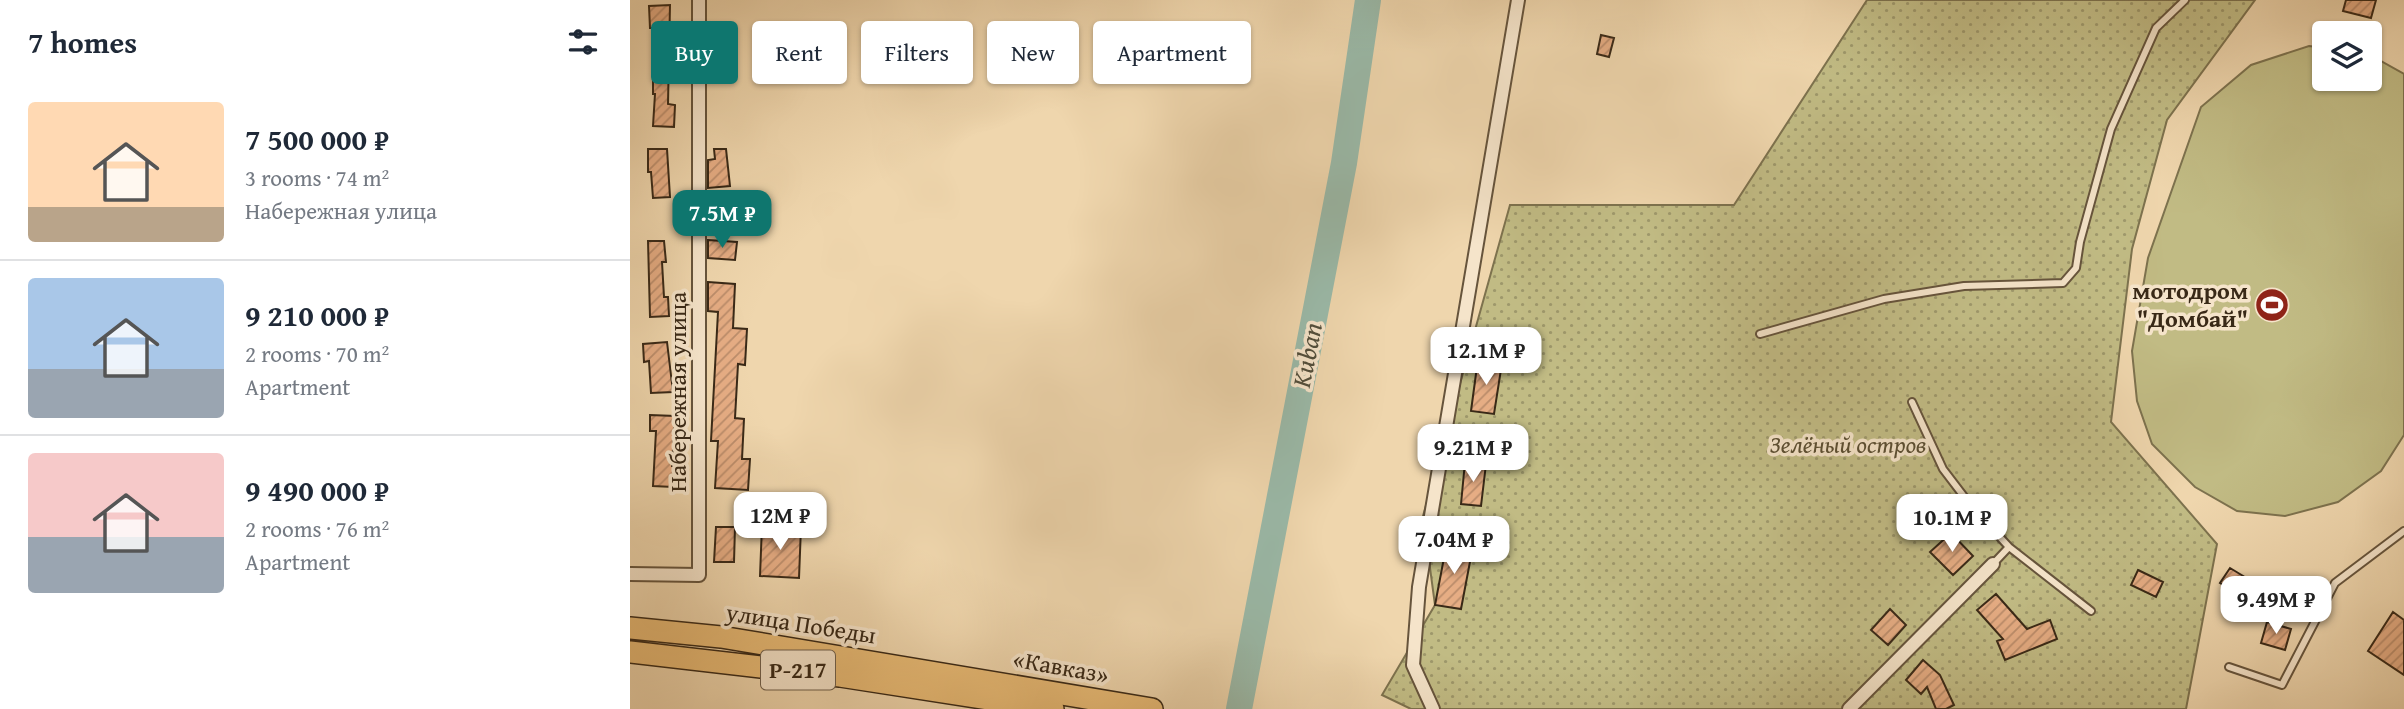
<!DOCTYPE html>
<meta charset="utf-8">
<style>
:root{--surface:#fff;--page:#f2f2f3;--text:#1f2937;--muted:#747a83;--line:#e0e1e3;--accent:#0f766e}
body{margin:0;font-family:"Gentium Book Plus",serif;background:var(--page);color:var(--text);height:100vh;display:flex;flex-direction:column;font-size:26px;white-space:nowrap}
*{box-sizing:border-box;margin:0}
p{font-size:23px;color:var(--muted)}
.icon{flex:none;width:38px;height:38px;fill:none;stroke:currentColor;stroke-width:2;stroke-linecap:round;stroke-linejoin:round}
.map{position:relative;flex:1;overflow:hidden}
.details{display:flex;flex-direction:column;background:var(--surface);width:630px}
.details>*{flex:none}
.guide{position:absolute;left:21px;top:21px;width:665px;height:63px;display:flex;gap:14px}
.controls{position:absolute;left:1682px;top:21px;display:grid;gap:14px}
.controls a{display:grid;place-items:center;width:70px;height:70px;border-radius:7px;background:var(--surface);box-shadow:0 2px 5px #0004;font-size:35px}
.price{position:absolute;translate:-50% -60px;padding:0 16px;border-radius:14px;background:#fff;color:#222;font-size:23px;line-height:46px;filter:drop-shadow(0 2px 4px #0008)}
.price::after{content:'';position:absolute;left:50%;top:42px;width:21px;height:16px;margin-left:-10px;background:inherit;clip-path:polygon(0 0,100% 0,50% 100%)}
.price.selected{background:var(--accent);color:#fff}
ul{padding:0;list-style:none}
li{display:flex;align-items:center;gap:21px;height:175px;padding:0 28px}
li+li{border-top:2px solid var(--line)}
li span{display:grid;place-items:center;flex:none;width:196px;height:140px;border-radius:7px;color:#555}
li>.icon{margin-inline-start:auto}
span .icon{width:84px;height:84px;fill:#fffc;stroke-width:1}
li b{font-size:30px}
h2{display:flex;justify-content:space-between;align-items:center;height:84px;padding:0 28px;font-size:30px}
.pill{padding:0 24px;border-radius:7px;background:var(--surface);box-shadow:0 2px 5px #0004;font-size:24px;line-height:63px}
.pill.selected{background:var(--accent);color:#fff}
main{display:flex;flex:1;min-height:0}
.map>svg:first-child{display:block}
.grass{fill:#c1bb84;stroke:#7d724e;stroke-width:2}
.park{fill:url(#park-dots);stroke:#7d724e;stroke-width:2}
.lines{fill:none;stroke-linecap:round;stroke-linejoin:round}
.river{stroke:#9ab9a8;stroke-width:26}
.building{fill:url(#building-hatch);stroke:#392917;stroke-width:2}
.service-casing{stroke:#66543c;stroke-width:10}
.minor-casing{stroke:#66543c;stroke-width:16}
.trunk-casing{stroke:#392917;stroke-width:24}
.service{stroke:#f5e4ca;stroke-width:6}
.minor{stroke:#f5e4ca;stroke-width:12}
.trunk{stroke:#e8bb76;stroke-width:21}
.labels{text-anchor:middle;stroke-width:7;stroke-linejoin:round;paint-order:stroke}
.shield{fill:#f5e4ca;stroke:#71614d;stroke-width:2}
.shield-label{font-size:23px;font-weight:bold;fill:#392917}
.poi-label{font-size:24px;font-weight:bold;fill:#392917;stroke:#f5e4ca;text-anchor:end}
.street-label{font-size:24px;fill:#392917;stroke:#f5e4ca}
.park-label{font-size:24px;font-style:italic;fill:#5b4e32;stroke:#f5e4ca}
.water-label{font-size:26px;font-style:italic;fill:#514d3b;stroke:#f5e4ca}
</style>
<main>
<section class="details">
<h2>7 homes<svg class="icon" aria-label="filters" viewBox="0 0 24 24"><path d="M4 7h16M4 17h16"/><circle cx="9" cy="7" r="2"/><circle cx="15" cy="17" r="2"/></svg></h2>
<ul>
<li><span style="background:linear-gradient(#ffd9b3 75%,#b9a48a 0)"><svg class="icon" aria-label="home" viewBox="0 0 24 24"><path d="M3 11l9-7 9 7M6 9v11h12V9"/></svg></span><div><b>7 500 000 ₽</b><p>3 rooms · 74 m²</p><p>Набережная улица</p></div></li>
<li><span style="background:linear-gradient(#a9c7e8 65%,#9aa5b1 0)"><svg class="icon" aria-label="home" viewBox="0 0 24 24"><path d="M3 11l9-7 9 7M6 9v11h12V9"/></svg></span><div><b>9 210 000 ₽</b><p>2 rooms · 70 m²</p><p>Apartment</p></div></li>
<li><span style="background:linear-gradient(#f6c9c9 60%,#9aa5b1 0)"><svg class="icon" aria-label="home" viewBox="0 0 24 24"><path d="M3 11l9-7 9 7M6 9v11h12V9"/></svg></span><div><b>9 490 000 ₽</b><p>2 rooms · 76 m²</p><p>Apartment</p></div></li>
</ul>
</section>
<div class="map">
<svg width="1774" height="709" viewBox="0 0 1774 709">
<defs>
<pattern id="park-dots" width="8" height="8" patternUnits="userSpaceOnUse" patternTransform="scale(1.75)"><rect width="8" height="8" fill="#c1bb84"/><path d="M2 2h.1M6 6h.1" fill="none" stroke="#9e986b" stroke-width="1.8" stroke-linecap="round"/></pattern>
<pattern id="building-hatch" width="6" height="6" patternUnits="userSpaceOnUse" patternTransform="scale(1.75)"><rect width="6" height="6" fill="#e6ad84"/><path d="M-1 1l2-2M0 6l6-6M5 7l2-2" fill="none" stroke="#bb8d6b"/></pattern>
</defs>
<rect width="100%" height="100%" fill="#efd6ad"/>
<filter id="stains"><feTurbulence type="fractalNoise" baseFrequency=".00286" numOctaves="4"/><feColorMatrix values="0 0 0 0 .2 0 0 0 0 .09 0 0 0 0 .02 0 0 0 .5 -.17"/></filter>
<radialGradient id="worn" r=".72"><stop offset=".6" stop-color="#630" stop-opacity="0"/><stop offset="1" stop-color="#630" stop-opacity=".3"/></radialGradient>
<path class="grass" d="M 1679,46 L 1694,48 L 1694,79 L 1740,79 L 1740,55 L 1774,74 L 1774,435 L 1751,471 L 1708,502 L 1655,516 L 1607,511 L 1565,487 L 1522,444 L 1507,401 L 1502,351 L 1518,258 L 1571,107 L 1621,65 Z"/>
<path class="park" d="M 1237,0 L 1625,0 L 1537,120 L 1502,249 L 1481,422 L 1587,544 L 1556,709 L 781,709 L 752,695 L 805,605 L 793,516 L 880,205 L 1104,205 Z"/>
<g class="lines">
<path class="river" d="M 609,709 L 714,163 L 738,0"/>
</g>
<path class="building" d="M 1716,0 L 1746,0 L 1741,18 L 1713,11 Z
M 40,5 L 38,104 L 45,105 L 44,127 L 23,126 L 25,94 L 23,94 L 23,72 L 27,28 L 20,28 L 19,6 Z
M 971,35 L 984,38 L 979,57 L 967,54 Z
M 99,37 L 104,66 L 81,69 L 78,40 Z
M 18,149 L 37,149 L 40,197 L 23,198 L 21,172 L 18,172 Z
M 84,149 L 96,149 L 100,186 L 78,188 L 78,160 L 85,159 Z
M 78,240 L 107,242 L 105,260 L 78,258 Z
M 18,241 L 34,241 L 36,262 L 32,262 L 34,297 L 38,297 L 39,316 L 20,317 Z
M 78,282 L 105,284 L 103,328 L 117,329 L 115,365 L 108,364 L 105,418 L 114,419 L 112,459 L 120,459 L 118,490 L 85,488 L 88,441 L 81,441 L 88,312 L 78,311 Z
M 37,342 L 43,392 L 21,393 L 19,361 L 14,362 L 13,344 Z
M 848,359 L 872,363 L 864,414 L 841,411 Z
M 20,415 L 45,416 L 42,466 L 44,466 L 43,487 L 23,486 L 26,431 L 20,431 Z
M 835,462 L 856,464 L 851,506 L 831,504 Z
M 132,525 L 171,527 L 169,578 L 130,576 Z
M 86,527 L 105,527 L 104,562 L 84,562 Z
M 1321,533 L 1343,556 L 1323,575 L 1300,552 Z
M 817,542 L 843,546 L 831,609 L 805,605 Z
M 1600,568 L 1628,585 L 1619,601 L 1590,583 Z
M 1508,570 L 1533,582 L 1526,597 L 1501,585 Z
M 1366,594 L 1397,629 L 1420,620 L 1427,639 L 1375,660 L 1367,641 L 1373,639 L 1347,610 Z
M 1260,609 L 1276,625 L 1258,645 L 1241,630 Z
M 1763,612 L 1774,620 L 1774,675 L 1738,651 Z
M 1637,622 L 1661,629 L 1655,650 L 1631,643 Z
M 1293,660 L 1310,675 L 1324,705 L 1316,709 L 1306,709 L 1297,687 L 1291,694 L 1276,680 Z"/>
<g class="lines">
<g class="service-casing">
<path id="service" d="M 1130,334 L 1254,299 L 1334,286 L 1433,283 L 1446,268 L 1450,242 L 1481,129 L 1526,28 L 1555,0
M 1282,402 L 1313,469 L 1342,507 L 1379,547
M 1363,564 L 1379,547 L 1461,611
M 1599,667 L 1652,685 L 1705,583 L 1774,531"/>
</g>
<g class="minor-casing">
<path id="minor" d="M 0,574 L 69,575 L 69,0
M 803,709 L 783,665 L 789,587 L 888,0
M 1219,709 L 1363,564"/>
</g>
<g class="trunk-casing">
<path id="trunk" d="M 0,628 L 91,637 L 522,709
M 0,652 L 210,676 L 423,709"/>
</g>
<use href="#service" class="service"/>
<use href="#minor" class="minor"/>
<use href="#trunk" class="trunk"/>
</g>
<defs>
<g id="stadium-disc" transform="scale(1.75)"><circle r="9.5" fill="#8f2418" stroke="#f5e4ca"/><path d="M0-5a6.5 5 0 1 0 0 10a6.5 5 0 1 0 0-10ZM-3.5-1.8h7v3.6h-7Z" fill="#fff"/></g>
</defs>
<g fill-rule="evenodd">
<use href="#stadium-disc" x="1642" y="305"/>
</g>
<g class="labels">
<rect class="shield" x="131" y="650.5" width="74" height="39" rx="5"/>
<g class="shield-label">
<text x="168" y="678">Р-217</text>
</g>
<g class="poi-label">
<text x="1618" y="299">мотодром<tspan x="1618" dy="28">"Домбай"</tspan></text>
</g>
<g class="street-label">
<text transform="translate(48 392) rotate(-90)" y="8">Набережная улица</text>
<text transform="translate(171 624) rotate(9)" y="8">улица Победы</text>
<text transform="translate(431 667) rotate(10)" y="8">«Кавказ»</text>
</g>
<g class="park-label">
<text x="1218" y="453">Зелёный остров</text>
</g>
<g class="water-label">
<text transform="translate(677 355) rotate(-79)" y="9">Kuban</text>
</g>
</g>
<rect width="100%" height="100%" filter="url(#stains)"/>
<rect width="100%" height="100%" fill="url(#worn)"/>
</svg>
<div class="controls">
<a><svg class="icon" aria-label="layers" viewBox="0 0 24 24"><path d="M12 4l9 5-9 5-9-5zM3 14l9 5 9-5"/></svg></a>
</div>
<b class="price selected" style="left:92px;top:250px">7.5M ₽</b>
<b class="price" style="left:856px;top:387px">12.1M ₽</b>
<b class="price" style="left:843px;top:484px">9.21M ₽</b>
<b class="price" style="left:150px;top:552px">12M ₽</b>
<b class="price" style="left:1322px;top:554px">10.1M ₽</b>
<b class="price" style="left:824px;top:576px">7.04M ₽</b>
<b class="price" style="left:1646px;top:636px">9.49M ₽</b>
<div class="guide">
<a class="pill selected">Buy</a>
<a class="pill">Rent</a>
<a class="pill">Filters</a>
<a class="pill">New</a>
<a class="pill">Apartment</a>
</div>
</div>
</main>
